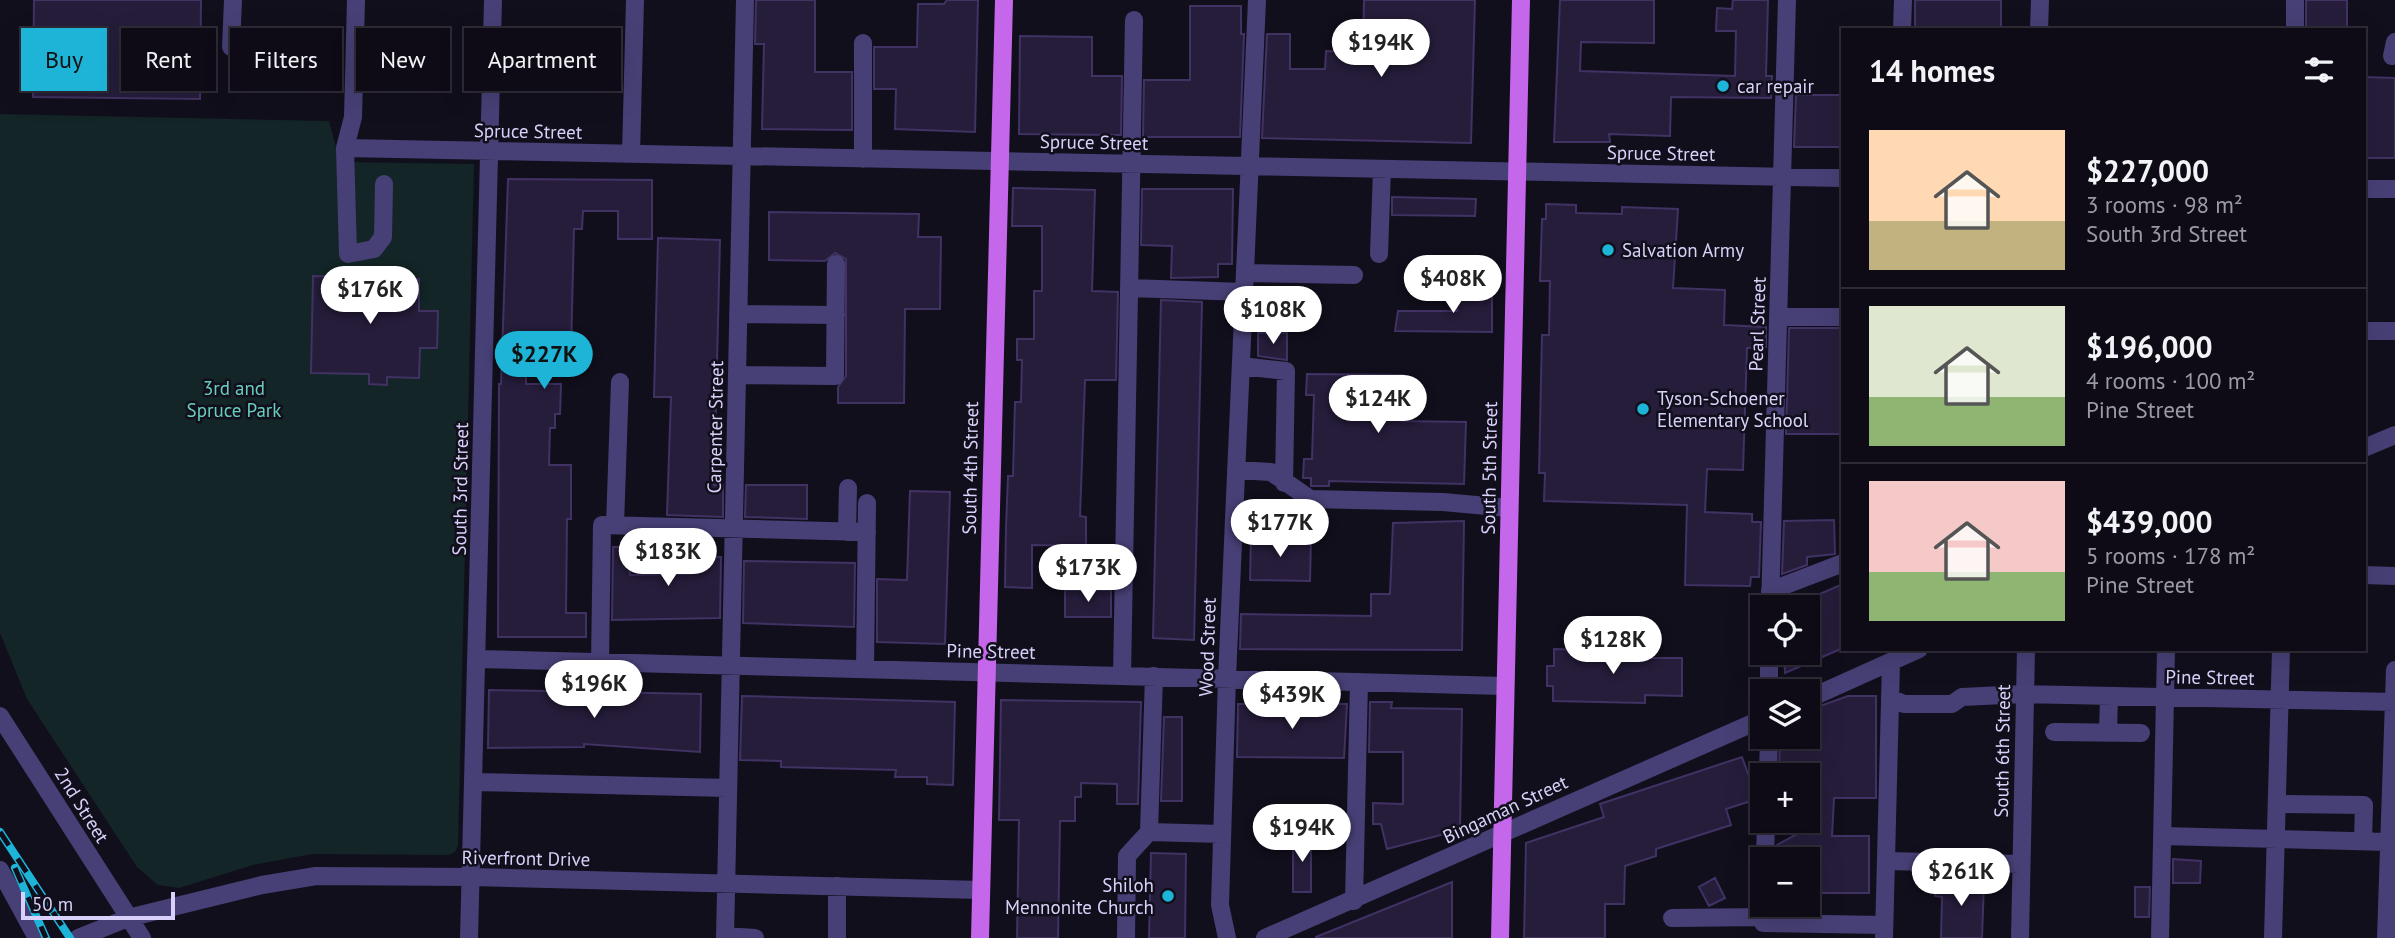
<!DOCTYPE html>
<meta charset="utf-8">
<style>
:root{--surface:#0e0b16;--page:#17141f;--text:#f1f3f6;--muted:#9b9ba1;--line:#2e2b35;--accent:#1eb4d7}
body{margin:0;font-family:"PT Sans",sans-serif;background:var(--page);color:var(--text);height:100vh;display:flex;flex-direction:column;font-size:26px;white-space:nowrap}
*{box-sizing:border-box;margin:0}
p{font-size:23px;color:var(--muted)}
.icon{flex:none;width:38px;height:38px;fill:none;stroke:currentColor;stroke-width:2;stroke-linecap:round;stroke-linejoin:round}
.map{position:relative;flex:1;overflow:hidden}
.drawer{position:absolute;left:1841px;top:28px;width:525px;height:623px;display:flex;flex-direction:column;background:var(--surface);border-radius:0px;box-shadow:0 7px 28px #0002,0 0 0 2px var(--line)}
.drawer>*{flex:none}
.banner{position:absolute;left:21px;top:28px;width:665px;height:63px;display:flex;gap:14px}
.tools{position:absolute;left:1750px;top:595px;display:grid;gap:14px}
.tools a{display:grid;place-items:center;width:70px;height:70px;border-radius:0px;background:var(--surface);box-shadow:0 7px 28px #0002,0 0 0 2px var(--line);font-size:35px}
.scale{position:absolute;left:21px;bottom:18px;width:154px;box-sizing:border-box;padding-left:7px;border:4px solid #d9d1f9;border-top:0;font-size:19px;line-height:24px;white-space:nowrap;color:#d9d1f9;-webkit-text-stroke:5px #120f1d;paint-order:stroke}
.price{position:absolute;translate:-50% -60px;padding:0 16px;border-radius:24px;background:#fff;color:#222;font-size:23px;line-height:46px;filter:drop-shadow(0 2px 4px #0008)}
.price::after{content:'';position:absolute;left:50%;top:42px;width:21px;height:16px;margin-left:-10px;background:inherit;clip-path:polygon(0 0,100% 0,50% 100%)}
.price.current{background:var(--accent);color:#111}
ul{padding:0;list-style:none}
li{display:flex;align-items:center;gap:21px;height:175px;padding:0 28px}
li+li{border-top:2px solid var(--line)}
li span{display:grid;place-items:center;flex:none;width:196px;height:140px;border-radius:0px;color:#555}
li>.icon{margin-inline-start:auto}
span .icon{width:84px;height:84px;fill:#fffc;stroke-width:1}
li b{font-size:30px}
h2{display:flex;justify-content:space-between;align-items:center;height:84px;padding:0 28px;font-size:30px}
.pill{padding:0 24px;border-radius:0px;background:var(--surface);box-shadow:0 7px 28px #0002,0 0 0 2px var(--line);font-size:24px;line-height:63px}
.pill.current{background:var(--accent);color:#111}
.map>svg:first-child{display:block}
.green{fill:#132526}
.building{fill:#261d3b;stroke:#413264;stroke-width:2}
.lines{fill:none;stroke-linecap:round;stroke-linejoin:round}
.minor{stroke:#474076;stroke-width:18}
.major{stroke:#c567ea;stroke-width:18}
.rail-casing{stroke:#1eb4d7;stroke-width:8}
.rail{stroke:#120f1d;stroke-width:5;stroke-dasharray:16;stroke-linecap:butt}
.poi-dot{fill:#1eb4d7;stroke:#120f1d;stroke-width:2.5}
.labels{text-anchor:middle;stroke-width:5;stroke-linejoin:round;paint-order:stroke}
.poi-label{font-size:19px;fill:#d9d1f9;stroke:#120f1d;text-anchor:start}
.street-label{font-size:19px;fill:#d9d1f9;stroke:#120f1d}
.park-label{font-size:19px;fill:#68cebe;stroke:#120f1d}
</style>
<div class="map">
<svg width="2395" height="938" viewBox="0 0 2395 938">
<rect width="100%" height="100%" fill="#120f1d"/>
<path class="green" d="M 0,114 L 329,121 L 340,162 L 474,164 L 458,845 L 455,852 L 449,855 L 312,854 L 253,865 L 179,888 L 158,885 L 137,867 L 27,699 L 0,633 Z"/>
<path class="building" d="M 34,0 L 201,0 L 200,99 L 33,97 Z
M 756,0 L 815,0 L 815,72 L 852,72 L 852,130 L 762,129 L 764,44 L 755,44 Z
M 947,0 L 978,0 L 975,132 L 895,129 L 896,89 L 874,89 L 874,47 L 917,47 L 918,4 L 944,4 Z
M 1364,0 L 1475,0 L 1471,143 L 1262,138 L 1267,34 L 1290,34 L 1290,69 L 1325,69 L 1326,51 L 1363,52 Z
M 1560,0 L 1654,0 L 1654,43 L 1581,42 L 1580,71 L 1735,76 L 1736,31 L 1716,31 L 1717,8 L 1732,9 L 1733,0 L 1768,0 L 1766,76 L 1772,76 L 1771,98 L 1671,97 L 1670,136 L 1609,134 L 1610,142 L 1554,142 Z
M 1915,0 L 2001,0 L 2001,30 L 1915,30 Z
M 2306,0 L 2347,0 L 2347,30 L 2306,30 Z
M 1190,6 L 1241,6 L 1241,34 L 1244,34 L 1240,137 L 1143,137 L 1144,80 L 1190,80 Z
M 1020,36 L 1092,37 L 1092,76 L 1122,76 L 1121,135 L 1019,134 Z
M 527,47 L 595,48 L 594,81 L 526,79 Z
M 2364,77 L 2395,78 L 2395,158 L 2364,158 Z
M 1796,95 L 1843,95 L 1843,147 L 1794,147 Z
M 508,179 L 652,180 L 652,239 L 618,239 L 618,211 L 583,211 L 582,229 L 574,229 L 571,351 L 526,350 L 526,384 L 561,384 L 560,414 L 555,414 L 555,428 L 550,428 L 549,465 L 571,465 L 571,519 L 567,519 L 566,613 L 586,613 L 586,637 L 498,637 L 499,384 L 501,384 Z
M 1013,188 L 1095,190 L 1092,291 L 1118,292 L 1116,380 L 1085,380 L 1080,516 L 1086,517 L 1086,546 L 1032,545 L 1032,588 L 1005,587 L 1006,528 L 1008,476 L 1013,476 L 1015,402 L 1021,402 L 1022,360 L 1017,360 L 1017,339 L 1034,339 L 1034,291 L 1042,291 L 1042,226 L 1012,226 Z
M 1142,189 L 1233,189 L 1232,264 L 1218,264 L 1218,277 L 1171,278 L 1172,246 L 1141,245 Z
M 1392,197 L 1476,199 L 1475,216 L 1392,215 Z
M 1546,204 L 1576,205 L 1576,213 L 1622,214 L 1622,207 L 1678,209 L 1673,288 L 1725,290 L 1724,325 L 1766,327 L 1766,347 L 1747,348 L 1743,470 L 1707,469 L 1705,512 L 1752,514 L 1752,522 L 1761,522 L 1759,577 L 1751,577 L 1750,586 L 1685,585 L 1687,505 L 1544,501 L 1545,473 L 1539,473 L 1542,335 L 1549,335 L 1550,281 L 1540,281 L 1542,219 L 1546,219 Z
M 769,212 L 919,214 L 918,237 L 941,237 L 940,309 L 905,309 L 904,403 L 838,403 L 838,387 L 846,376 L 846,259 L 835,253 L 825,261 L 769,260 Z
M 658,238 L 720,240 L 714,485 L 723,485 L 723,517 L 667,515 L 671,397 L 654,397 Z
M 368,268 L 391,269 L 390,278 L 419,279 L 419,311 L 438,311 L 437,348 L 420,348 L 419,378 L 387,377 L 387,385 L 369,384 L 369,374 L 311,373 L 313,276 L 368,277 Z
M 1456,288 L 1492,289 L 1492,332 L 1395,331 L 1398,311 L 1457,311 Z
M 1161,300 L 1202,302 L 1194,640 L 1153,638 Z
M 1789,328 L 1843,328 L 1843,434 L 1786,434 Z
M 1258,333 L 1287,333 L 1287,360 L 1258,356 Z
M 1307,374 L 1403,375 L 1402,421 L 1466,422 L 1464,484 L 1329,481 L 1329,486 L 1311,486 L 1311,478 L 1303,478 L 1304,459 L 1312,459 L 1314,395 L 1306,395 Z
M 746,485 L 807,485 L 807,519 L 745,517 Z
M 910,491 L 950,492 L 945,644 L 877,642 L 877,579 L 907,580 Z
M 1834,520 L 1835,554 L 1807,557 L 1807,565 L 1782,574 L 1784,521 Z
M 1464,521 L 1462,650 L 1240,649 L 1241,614 L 1371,616 L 1371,594 L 1390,594 L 1393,523 Z
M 1251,537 L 1311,538 L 1310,581 L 1250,580 Z
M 691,539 L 713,539 L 713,557 L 721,557 L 720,618 L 612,620 L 613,547 L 630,547 L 630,575 L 691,574 Z
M 744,561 L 855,563 L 854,627 L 743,623 Z
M 1843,584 L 1843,648 L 1785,673 L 1784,653 L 1808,653 L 1808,599 Z
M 1065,590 L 1111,590 L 1111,617 L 1065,617 Z
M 1554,649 L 1647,652 L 1647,658 L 1682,658 L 1682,696 L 1645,695 L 1645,703 L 1553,701 L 1553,686 L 1547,686 L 1547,666 L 1554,666 Z
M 489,690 L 701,694 L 700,752 L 584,744 L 584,747 L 488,748 Z
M 742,696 L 955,702 L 953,785 L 927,784 L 927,777 L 895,777 L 896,770 L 781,767 L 781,761 L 740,760 Z
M 1848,696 L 1876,696 L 1876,798 L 1834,798 L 1832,836 L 1869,836 L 1869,893 L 1808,893 L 1808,859 L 1776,859 L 1777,845 L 1821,821 L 1816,809 L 1808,812 L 1808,775 L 1779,775 L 1780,737 L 1808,737 L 1809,710 Z
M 1001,700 L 1141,702 L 1138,804 L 1117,804 L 1117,784 L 1081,783 L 1081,797 L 1075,797 L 1075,821 L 1060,821 L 1058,938 L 1017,938 L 1019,820 L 999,820 Z
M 1370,702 L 1392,702 L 1391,708 L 1462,709 L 1460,830 L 1387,849 L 1381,824 L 1373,824 L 1373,803 L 1403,804 L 1403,752 L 1369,752 Z
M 1238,704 L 1347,704 L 1344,758 L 1237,757 Z
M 1164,717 L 1182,717 L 1182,801 L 1161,801 Z
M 1742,757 L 1757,799 L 1726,809 L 1731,825 L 1656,849 L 1656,856 L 1625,866 L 1624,904 L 1605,904 L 1605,938 L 1524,938 L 1526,843 L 1604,817 L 1600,804 Z
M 1293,836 L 1311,836 L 1311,892 L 1293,892 Z
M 1151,853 L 1186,854 L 1185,938 L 1149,938 Z
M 2173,859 L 2201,861 L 2200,883 L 2173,883 Z
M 1715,878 L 1725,898 L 1709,906 L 1699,887 Z
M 1935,880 L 1984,882 L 1982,938 L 1941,938 L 1942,897 L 1935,896 Z
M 1452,882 L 1452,938 L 1316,938 L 1316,937 Z
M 2135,887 L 2150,887 L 2149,917 L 2135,917 Z"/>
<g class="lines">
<path class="minor" d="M 356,0 L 353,117 L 345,148 L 348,254 L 374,249 L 383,237 L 384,184
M 1902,30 L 1903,0
M 2039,30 L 2040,0
M 2295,30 L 2295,0
M 863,43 L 863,159
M 231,47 L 233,0
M 2392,56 L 2395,42
M 345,148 L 1843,178
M 631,154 L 635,0
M 2364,189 L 2395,189
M 1379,254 L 1382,169
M 1245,273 L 1354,275
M 1130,288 L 1244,292
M 738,314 L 836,315
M 1778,317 L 1843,317
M 2364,331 L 2395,331
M 1241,366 L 1286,371 L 1284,483
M 737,375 L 835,376 L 836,264
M 2364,448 L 2395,435
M 1236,470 L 1271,472 L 1310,499 L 1443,502 L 1509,508
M 615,525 L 620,382
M 847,532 L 848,488
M 2364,575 L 2395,576
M 1770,591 L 1843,563
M 1770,607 L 1787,0
M 477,659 L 1504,686
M 600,662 L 602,525 L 867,532
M 865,669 L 867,503
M 1122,675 L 1134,20
M 1769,691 L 1769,653
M 1890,698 L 1904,704 L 1952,704 L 1962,697 L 2025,694 L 2395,702
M 1808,699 L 1919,649
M 0,716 L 142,938
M 2054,732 L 2141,733
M 2108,733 L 2109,696
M 1768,775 L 1769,737
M 474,782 L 728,788
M 2277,804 L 2364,805 L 2363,841
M 1149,832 L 1154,676
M 1149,832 L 1222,834
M 2163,836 L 2388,842
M 1765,859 L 1766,821
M 1886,861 L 2021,864
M 0,870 L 37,938
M 1354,901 L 1359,682
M 1672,918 L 1763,917
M 1763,923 L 1884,925
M 725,936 L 755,938
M 78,938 L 128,918 L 262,885 L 316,876 L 472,877 L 981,890
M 469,938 L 493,0
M 725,938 L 745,0
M 837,938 L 837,886
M 1126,938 L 1127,856 L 1149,832
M 1227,938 L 1220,905 L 1227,678 L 1257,0
M 1265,938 L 1762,719
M 1884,938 L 1891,662
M 2020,938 L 2026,649
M 2160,938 L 2166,649
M 2273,938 L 2281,649
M 2386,938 L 2395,670"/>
<path class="major" d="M 980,938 L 1004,0
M 1500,938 L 1521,0"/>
<g class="rail-casing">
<path id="rail" d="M 0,832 L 70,938
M 15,868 L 46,938"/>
</g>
<use href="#rail" class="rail"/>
</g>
<g class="poi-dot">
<circle cx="1723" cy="86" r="7"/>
<circle cx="1608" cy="250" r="7"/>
<circle cx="1643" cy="409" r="7"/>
<circle cx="1168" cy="896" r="7"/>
</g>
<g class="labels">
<g class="poi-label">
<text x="1737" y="93">car repair</text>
<text x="1622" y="257">Salvation Army</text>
<text x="1657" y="405">Tyson-Schoener<tspan x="1657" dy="22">Elementary School</tspan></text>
<text x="1154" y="892" text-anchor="end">Shiloh<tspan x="1154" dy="22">Mennonite Church</tspan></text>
</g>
<g class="street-label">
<text transform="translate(528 131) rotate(1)" y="7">Spruce Street</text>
<text transform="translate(1094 142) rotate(1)" y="7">Spruce Street</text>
<text transform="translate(1661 153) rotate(1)" y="7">Spruce Street</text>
<text transform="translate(1757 324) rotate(-88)" y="7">Pearl Street</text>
<text transform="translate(715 427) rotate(-89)" y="7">Carpenter Street</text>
<text transform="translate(970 468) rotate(-89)" y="7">South 4th Street</text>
<text transform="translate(1489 468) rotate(-89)" y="7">South 5th Street</text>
<text transform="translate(460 489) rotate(-89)" y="7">South 3rd Street</text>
<text transform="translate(1207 647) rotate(-88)" y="7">Wood Street</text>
<text transform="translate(991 651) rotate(1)" y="7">Pine Street</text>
<text transform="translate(2210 677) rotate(1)" y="7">Pine Street</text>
<text transform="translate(2002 751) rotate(-89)" y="7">South 6th Street</text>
<text transform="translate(82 805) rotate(58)" y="7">2nd Street</text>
<text transform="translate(1505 809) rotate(-25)" y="7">Bingaman Street</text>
<text transform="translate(526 858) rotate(1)" y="7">Riverfront Drive</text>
</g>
<g class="park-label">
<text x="234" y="395">3rd and<tspan x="234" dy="22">Spruce Park</tspan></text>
</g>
</g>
</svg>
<div class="tools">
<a><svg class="icon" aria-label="locate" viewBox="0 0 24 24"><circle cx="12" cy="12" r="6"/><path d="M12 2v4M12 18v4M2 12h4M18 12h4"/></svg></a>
<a><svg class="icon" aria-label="layers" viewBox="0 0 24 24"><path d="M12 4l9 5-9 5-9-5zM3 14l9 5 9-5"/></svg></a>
<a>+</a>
<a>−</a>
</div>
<div class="scale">50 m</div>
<b class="price" style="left:1381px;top:79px">$194K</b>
<b class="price" style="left:1453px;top:315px">$408K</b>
<b class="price" style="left:370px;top:326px">$176K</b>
<b class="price" style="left:1273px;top:346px">$108K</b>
<b class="price current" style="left:544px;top:391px">$227K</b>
<b class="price" style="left:1378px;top:435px">$124K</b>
<b class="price" style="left:1280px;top:559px">$177K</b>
<b class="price" style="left:668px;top:588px">$183K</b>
<b class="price" style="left:1088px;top:604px">$173K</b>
<b class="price" style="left:1613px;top:676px">$128K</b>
<b class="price" style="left:594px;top:720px">$196K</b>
<b class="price" style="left:1292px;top:731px">$439K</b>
<b class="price" style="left:1302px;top:864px">$194K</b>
<b class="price" style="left:1961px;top:908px">$261K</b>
<div class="banner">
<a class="pill current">Buy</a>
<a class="pill">Rent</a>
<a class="pill">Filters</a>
<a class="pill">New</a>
<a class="pill">Apartment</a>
</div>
<section class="drawer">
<h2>14 homes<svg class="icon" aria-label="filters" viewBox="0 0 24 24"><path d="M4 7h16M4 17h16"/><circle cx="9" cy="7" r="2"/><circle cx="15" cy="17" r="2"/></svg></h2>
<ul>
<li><span style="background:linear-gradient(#ffd9b3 65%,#c2b280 0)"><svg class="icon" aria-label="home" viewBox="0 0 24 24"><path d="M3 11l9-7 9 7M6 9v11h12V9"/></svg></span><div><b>$227,000</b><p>3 rooms · 98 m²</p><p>South 3rd Street</p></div></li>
<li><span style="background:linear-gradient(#dfe7d0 65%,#8fb573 0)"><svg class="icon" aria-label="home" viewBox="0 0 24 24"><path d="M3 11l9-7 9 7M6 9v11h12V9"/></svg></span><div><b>$196,000</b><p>4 rooms · 100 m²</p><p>Pine Street</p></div></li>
<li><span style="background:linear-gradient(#f6c9c9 65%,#8fb573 0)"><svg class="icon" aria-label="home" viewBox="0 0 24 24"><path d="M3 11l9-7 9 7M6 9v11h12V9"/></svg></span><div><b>$439,000</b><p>5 rooms · 178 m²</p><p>Pine Street</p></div></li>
</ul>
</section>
</div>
